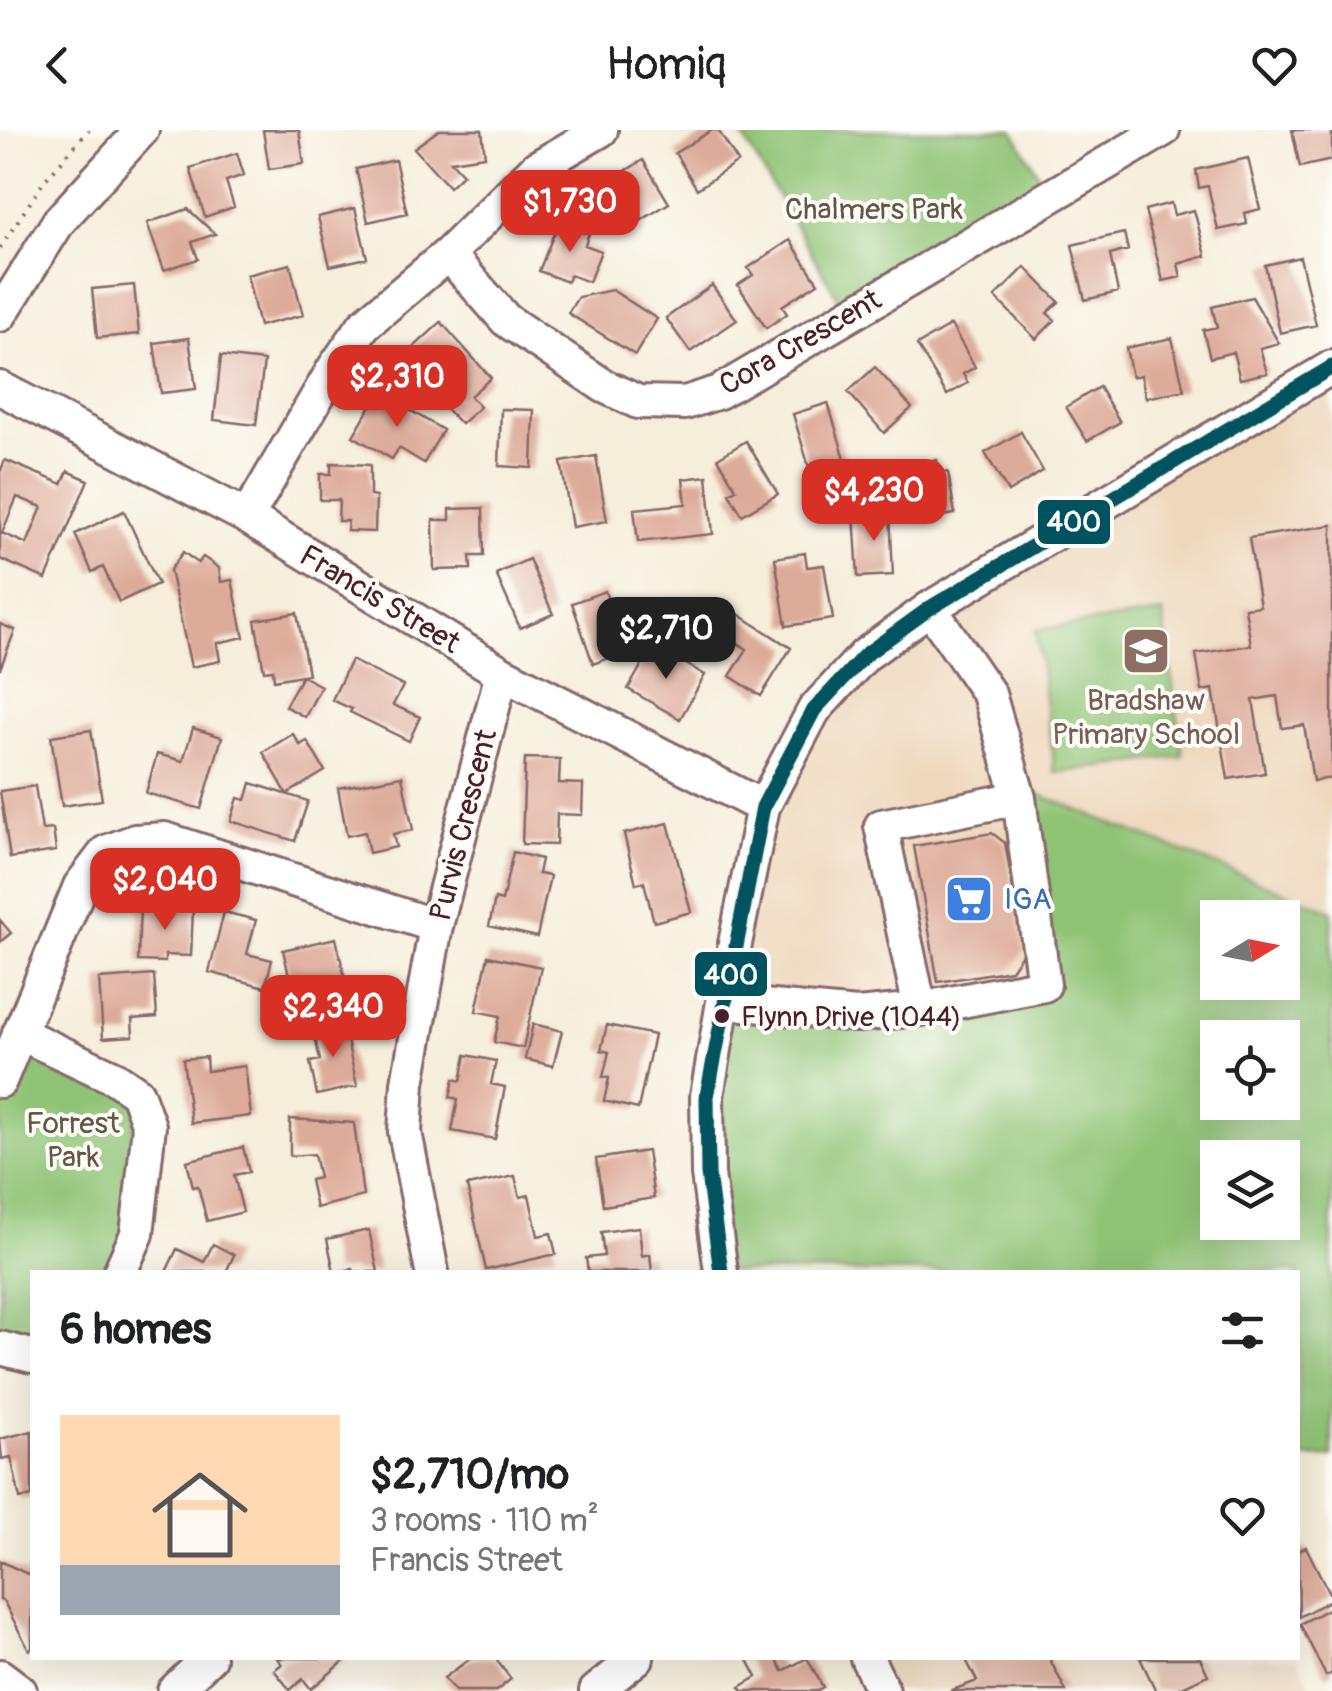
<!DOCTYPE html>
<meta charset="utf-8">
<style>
:root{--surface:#fff;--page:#f2f2f2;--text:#202124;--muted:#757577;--line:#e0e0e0;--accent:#d93025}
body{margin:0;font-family:Pangolin,sans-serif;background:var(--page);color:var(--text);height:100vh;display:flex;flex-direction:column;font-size:38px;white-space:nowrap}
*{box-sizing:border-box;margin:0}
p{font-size:32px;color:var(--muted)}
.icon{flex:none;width:55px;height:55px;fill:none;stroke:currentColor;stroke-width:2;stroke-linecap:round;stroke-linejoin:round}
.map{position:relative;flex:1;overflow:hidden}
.panel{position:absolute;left:30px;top:1140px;width:1270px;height:390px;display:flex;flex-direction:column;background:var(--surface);border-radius:0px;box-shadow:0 10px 40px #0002}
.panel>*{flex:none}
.needle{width:65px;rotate:80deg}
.fabs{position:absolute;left:1200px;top:770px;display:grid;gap:20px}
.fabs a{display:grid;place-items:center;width:100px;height:100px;border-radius:0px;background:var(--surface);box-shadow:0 10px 40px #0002;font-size:50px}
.price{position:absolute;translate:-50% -85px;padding:0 22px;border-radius:20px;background:var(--accent);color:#fff;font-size:32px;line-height:65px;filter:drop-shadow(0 2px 5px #0008)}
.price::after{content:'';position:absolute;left:50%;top:60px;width:30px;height:22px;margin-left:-15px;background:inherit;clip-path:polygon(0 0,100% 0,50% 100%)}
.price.on{background:#222;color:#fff}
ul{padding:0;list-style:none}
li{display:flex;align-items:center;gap:30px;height:250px;padding:0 30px}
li+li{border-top:2px solid var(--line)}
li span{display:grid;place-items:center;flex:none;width:280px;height:200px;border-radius:0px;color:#555}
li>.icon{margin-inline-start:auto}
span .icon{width:120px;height:120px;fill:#fffc;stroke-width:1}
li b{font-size:42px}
h2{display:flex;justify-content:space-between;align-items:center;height:120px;padding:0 30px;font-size:42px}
header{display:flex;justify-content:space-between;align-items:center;height:130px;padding:0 30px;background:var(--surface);font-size:45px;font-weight:600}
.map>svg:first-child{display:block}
.built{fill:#eed7bb}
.green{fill:#8fc374;stroke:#6c7150;stroke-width:2.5;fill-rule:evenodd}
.building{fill:#ddab9a;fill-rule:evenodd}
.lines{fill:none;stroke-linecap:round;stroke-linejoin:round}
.minor-casing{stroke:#866769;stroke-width:38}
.path{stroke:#866769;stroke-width:4;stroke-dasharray:2.5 8;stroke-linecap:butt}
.minor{stroke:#fff;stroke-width:32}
.bus-1-casing{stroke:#fdfcf7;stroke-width:22}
.bus-1{stroke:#00535e;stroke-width:15}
.bus-dot{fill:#4a1f2b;stroke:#fdfcf7;stroke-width:4}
.labels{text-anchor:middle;stroke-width:8;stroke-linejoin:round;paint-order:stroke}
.bus-label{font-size:28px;fill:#4a1f2b;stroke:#fdfcf7;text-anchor:start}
.park-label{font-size:30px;fill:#625845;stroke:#fdfcf7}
.street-label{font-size:30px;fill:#4a1f2b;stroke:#fdfcf7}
.education-label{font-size:30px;fill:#785e54;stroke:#fdfcf7}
.shop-label{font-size:30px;fill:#366cbe;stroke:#fdfcf7;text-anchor:start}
.line-badge{stroke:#fdfcf7;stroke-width:4}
.badge-label{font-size:28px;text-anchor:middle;font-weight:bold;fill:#fff}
</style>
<header><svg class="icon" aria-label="back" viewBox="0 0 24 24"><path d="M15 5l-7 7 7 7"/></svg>Homiq<svg class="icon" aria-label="heart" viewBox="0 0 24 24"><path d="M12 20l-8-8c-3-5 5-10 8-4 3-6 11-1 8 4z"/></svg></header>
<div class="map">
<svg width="1332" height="1561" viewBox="0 0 1332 1561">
<rect width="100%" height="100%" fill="#fdfcf7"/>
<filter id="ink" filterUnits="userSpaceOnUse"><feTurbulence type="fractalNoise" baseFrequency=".01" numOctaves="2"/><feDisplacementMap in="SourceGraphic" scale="20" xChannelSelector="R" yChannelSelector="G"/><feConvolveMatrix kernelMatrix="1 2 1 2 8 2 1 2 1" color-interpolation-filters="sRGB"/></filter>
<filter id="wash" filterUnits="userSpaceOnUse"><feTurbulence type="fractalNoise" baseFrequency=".0048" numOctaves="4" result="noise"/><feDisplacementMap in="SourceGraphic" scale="40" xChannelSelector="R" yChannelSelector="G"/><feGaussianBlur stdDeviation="2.25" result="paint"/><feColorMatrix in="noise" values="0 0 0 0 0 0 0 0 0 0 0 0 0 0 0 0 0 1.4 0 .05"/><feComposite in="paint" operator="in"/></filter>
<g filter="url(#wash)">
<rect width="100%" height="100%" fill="#f6eedb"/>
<path class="built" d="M 1332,237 L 1332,781 L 1035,663 L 1044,855 L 920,879 L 723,872 L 763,677 L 865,525 Z
M 867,1528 L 1297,1528 L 1313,1561 L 883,1561 Z"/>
<path class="green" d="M 739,0 L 1013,0 L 1051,66 L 847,184 Z
M 1163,483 L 1183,626 L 1055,643 L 1036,500 Z
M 1035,663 L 1332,781 L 1332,1327 L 1298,1328 L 1298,1142 L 721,1142 L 723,872 L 857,885 L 1043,855 L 1019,668 ZM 1218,788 L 1282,788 L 1282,852 L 1218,852 ZM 1218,908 L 1282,908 L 1282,972 L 1218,972 ZM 1218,1028 L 1282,1028 L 1282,1092 L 1218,1092 Z
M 19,903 L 137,963 L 120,1142 L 32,1142 L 32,1226 L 0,1218 L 0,951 Z"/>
<g id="blocks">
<path class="building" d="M 263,0 L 299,0 L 304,34 L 269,39 Z
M 439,0 L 482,0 L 485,26 L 451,31 L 463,44 L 449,57 L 414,18 Z
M 712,0 L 718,0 L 738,32 L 697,59 L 675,23 Z
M 1292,0 L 1332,0 L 1332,30 L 1300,37 Z
M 237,23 L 244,45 L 226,51 L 234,77 L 205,87 L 190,38 Z
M 1248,28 L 1260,79 L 1245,83 L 1247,94 L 1218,100 L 1208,56 L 1199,58 L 1196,40 Z
M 395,30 L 407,83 L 368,92 L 356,39 Z
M 643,30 L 669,73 L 626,100 L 600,57 Z
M 1171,73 L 1174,85 L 1194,80 L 1206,126 L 1178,134 L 1181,147 L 1163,151 L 1145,80 Z
M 355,78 L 367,128 L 330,136 L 318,87 Z
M 188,79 L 215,104 L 192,112 L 198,129 L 164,140 L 147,93 Z
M 559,91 L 589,103 L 585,115 L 601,121 L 589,152 L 570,145 L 567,152 L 539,141 Z
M 1124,103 L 1128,120 L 1110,125 L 1118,162 L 1085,170 L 1072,115 Z
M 790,110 L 818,153 L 782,176 L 787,184 L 766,198 L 738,155 L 753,145 L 748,138 Z
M 1300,127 L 1316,195 L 1280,203 L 1265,135 Z
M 290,134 L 303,185 L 259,196 L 247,145 Z
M 1025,137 L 1059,172 L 1047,183 L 1055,190 L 1036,209 L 995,167 Z
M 134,155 L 139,204 L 97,208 L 92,159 Z
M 712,155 L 737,190 L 690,222 L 666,188 Z
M 612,160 L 657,189 L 635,225 L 568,183 L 578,167 Z
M 1252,167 L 1279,213 L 1260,218 L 1267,243 L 1240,249 L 1233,222 L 1210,228 L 1203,200 L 1217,197 L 1212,177 Z
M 441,192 L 491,248 L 470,266 L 480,277 L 461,294 L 445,278 L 458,266 L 441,248 L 423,264 L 404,242 L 411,236 L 403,227 Z
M 951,195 L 975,237 L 963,244 L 968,253 L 947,265 L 917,215 Z
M 189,208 L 196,259 L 161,263 L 154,213 Z
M 1172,208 L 1184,260 L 1146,268 L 1141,245 L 1132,247 L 1126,218 Z
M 221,226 L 264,231 L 256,295 L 214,290 Z
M 875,237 L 912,278 L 884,303 L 848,262 Z
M 1099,257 L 1120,292 L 1087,311 L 1066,277 Z
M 379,262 L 443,300 L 424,333 L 399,318 L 392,329 L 353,306 Z
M 828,273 L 848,339 L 822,347 L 818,335 L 809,337 L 793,284 Z
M 501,279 L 534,280 L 532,338 L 499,336 Z
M 1021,302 L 1043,341 L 1008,362 L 985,323 Z
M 746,311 L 778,364 L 742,385 L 729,363 L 736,359 L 718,328 Z
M 596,326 L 607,391 L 572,397 L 561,332 Z
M 5,330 L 62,354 L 68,341 L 88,350 L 46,449 L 0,429 L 0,342 ZM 17,367 L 42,377 L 27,414 L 2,403 Z
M 937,330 L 939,343 L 948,342 L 955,384 L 921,389 L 912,334 Z
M 331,333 L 370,335 L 370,366 L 376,367 L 375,402 L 347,401 L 348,391 L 338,391 L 339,370 L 320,370 L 320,344 L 331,344 Z
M 707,346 L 713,404 L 638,412 L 634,379 L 686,374 L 683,349 Z
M 483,378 L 484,426 L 470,426 L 471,439 L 434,440 L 433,390 L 450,390 L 450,379 Z
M 124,381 L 158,454 L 119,472 L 103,437 L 92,442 L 75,404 Z
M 890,382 L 893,445 L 858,447 L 854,384 Z
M 1332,395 L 1332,648 L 1313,651 L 1304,595 L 1282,598 L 1277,566 L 1253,570 L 1265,643 L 1228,649 L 1213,559 L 1202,561 L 1196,524 L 1251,515 L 1245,478 L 1260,476 L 1249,408 Z
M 183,422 L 198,433 L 203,427 L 219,438 L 221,452 L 232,450 L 244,507 L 217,513 L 220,531 L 191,537 L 170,440 Z
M 805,423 L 807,437 L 824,435 L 833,489 L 786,496 L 775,428 Z
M 529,429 L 553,484 L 520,498 L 496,444 Z
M 605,461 L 626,522 L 593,534 L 572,473 Z
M 735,482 L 791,518 L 761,566 L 730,546 L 747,519 L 722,503 Z
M 297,483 L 308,544 L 274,550 L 273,540 L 264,541 L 255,490 Z
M 0,494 L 15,500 L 0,539 Z
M 653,515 L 705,545 L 680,589 L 628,559 Z
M 351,530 L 403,556 L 393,575 L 420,587 L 409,611 L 350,582 L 352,579 L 332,570 Z
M 302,546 L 321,556 L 305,587 L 285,576 Z
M 193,598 L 222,607 L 201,679 L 146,663 L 157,624 L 183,631 Z
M 91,600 L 102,670 L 62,676 L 51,606 Z
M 293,604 L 300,615 L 307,611 L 325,641 L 287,664 L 263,622 Z
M 525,628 L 560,629 L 559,653 L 583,654 L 582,685 L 557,684 L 556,715 L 522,714 Z
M 402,646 L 413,700 L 393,704 L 396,717 L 369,723 L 365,702 L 347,706 L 338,658 Z
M 251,653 L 308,671 L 295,711 L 231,691 L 238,668 L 246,670 Z
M 35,656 L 42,700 L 53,699 L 56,721 L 10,728 L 0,661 Z
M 668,693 L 691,782 L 654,792 L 644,752 L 636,754 L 624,704 Z
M 992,703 L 1005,713 L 1024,821 L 1011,840 L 938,852 L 914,716 Z
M 513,722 L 541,729 L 538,744 L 550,746 L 537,807 L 489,796 L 495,769 L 502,771 Z
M 140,777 L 193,779 L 191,826 L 165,825 L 165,832 L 138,831 Z
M 224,782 L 256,790 L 247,824 L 272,830 L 265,857 L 209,842 Z
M 0,790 L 11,803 L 0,812 Z
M 336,808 L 350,871 L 313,880 L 305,846 L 290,850 L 283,820 Z
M 488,826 L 541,837 L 523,918 L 494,912 L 500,886 L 476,881 Z
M 154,845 L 157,887 L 132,889 L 133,906 L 103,908 L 99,849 Z
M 343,892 L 357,956 L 317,965 L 310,932 L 320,930 L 313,899 Z
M 533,894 L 562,901 L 553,936 L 525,929 Z
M 607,895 L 654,905 L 638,979 L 604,971 L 609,948 L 603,947 L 609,922 L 601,920 Z
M 466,925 L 496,931 L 491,954 L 505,957 L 495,1009 L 452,1001 L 458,969 L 450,967 L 454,949 L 461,951 Z
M 206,927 L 207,941 L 245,936 L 251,986 L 191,993 L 183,929 Z
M 290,989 L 354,993 L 363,1066 L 316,1078 L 310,1050 L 319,1048 L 314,1024 L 290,1026 Z
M 243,1017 L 249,1042 L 234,1045 L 243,1082 L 207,1091 L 198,1056 L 193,1057 L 187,1031 Z
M 647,1021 L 654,1068 L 603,1076 L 596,1029 Z
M 515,1046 L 520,1067 L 529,1065 L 538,1106 L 551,1103 L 556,1124 L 486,1140 L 467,1056 Z
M 639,1097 L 642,1126 L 650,1124 L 652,1142 L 588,1142 L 586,1128 L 604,1126 L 601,1102 Z
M 369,1100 L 378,1142 L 354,1142 L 353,1139 L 334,1142 L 327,1109 Z
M 213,1114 L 234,1125 L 226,1142 L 166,1142 L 177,1119 L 204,1132 Z
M 32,1301 L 32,1366 L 20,1369 L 11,1327 L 2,1329 L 0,1309 Z
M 1306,1417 L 1332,1469 L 1299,1487 L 1298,1421 Z
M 0,1431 L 32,1446 L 32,1518 L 29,1520 L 4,1472 L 0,1470 Z
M 1332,1477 L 1332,1543 L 1326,1546 L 1300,1494 Z
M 277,1528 L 348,1528 L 311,1559 L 303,1549 L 290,1560 L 274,1540 L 282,1534 Z
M 471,1528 L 495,1528 L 511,1549 L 496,1561 L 455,1561 L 444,1548 Z
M 747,1528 L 776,1528 L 783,1541 L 807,1528 L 823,1557 L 816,1561 L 743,1561 L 740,1557 L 757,1547 Z
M 965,1528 L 1049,1528 L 1066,1561 L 950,1561 L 977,1551 Z
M 1140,1528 L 1200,1528 L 1208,1545 L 1174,1561 L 1156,1561 Z"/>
</g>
</g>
<g filter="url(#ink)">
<use href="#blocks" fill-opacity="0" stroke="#866769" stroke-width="2.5"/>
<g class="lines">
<g class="minor-casing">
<path id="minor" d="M 448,124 L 506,190 L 604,256 L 638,272 L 685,273 L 719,262 L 1163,0
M 0,185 L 59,91 L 142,0
M 0,258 L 247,387 L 502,543 L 763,677
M 247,387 L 334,238 L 364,195 L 448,124 L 536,38 L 601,0
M 723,872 L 857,885 L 920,879 L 1044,855 L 1019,668 L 989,564 L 930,478
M 920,879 L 881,696 L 1019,668
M 19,903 L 115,948 L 137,963 L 149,996 L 137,1104 L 120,1142
M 0,951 L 80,756 L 106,722 L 135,711 L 165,709 L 436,796
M 432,1142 L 405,1002 L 408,953 L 436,796 L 502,543
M 721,1142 L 708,1044 L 707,966 L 723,872 L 763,677 L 814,580 L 865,525 L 930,478 L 1332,237
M 0,1218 L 32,1226
M 867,1528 L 883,1561
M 0,1546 L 20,1561
M 174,1561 L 209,1528
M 596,1561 L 637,1528"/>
</g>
<path class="path" d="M 0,118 L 45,50 L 89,0"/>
<use href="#minor" class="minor"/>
<g class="bus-1-casing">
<path id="bus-1" d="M 721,1142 L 708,1044 L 707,966 L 763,677 L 814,580 L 865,525 L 930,478 L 1332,237"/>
</g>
<use href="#bus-1" class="bus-1"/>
</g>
</g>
<defs>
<g id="school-square" transform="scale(2.5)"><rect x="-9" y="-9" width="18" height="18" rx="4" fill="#8d6e63" stroke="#fdfcf7"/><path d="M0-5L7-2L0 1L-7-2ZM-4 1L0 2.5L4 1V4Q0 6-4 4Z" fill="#fff"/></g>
<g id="supermarket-square" transform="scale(2.5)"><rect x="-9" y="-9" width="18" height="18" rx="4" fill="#3f7fe0" stroke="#fdfcf7"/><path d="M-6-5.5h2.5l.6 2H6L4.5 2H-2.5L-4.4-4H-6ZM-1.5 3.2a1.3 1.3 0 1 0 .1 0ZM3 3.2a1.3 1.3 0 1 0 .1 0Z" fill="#fff"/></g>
</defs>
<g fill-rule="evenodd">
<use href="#school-square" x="1146" y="521"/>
<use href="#supermarket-square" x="969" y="769"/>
</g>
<circle class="bus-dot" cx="722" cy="886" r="9"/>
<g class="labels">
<g class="bus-label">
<text x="741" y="896">Flynn Drive (1044)</text>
</g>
<g class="park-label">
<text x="874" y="89">Chalmers Park</text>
<text x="73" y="1003">Forrest<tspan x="73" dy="34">Park</tspan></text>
</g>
<g class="street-label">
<text transform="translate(800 212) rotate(-30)" y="10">Cora Crescent</text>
<text transform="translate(380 469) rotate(31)" y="10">Francis Street</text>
<text transform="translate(463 695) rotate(-76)" y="10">Purvis Crescent</text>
</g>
<g class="education-label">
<text x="1146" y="580">Bradshaw<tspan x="1146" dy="34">Primary School</tspan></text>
</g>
<g class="shop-label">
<text x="1004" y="779">IGA</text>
</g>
</g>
<g class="line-badge">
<rect x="1036" y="368" width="76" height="48" rx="10" fill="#00535e"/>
<rect x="693" y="820" width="76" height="48" rx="10" fill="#00535e"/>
</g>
<g class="badge-label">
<text x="1074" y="401">400</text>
<text x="731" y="854">400</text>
</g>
</svg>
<div class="fabs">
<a><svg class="needle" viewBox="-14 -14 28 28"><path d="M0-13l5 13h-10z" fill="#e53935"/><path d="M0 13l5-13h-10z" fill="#757577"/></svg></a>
<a><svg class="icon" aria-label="locate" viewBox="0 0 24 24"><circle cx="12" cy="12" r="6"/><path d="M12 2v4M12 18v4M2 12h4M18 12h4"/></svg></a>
<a><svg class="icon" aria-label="layers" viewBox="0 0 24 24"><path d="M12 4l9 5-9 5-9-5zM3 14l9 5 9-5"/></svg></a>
</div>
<b class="price" style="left:570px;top:125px">$1,730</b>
<b class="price" style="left:397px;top:300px">$2,310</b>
<b class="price" style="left:874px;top:414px">$4,230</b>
<b class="price on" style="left:666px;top:552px">$2,710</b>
<b class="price" style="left:165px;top:803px">$2,040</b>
<b class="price" style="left:333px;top:930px">$2,340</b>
<section class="panel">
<h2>6 homes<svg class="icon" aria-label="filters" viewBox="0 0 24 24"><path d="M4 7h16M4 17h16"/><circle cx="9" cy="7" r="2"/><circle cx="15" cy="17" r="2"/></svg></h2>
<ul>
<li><span style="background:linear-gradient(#ffd9b3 75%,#9aa5b1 0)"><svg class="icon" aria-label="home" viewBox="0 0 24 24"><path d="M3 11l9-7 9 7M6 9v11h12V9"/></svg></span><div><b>$2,710/mo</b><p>3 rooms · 110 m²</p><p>Francis Street</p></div><svg class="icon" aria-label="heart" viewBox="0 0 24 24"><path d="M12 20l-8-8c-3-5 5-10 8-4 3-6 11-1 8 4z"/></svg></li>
</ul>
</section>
</div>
